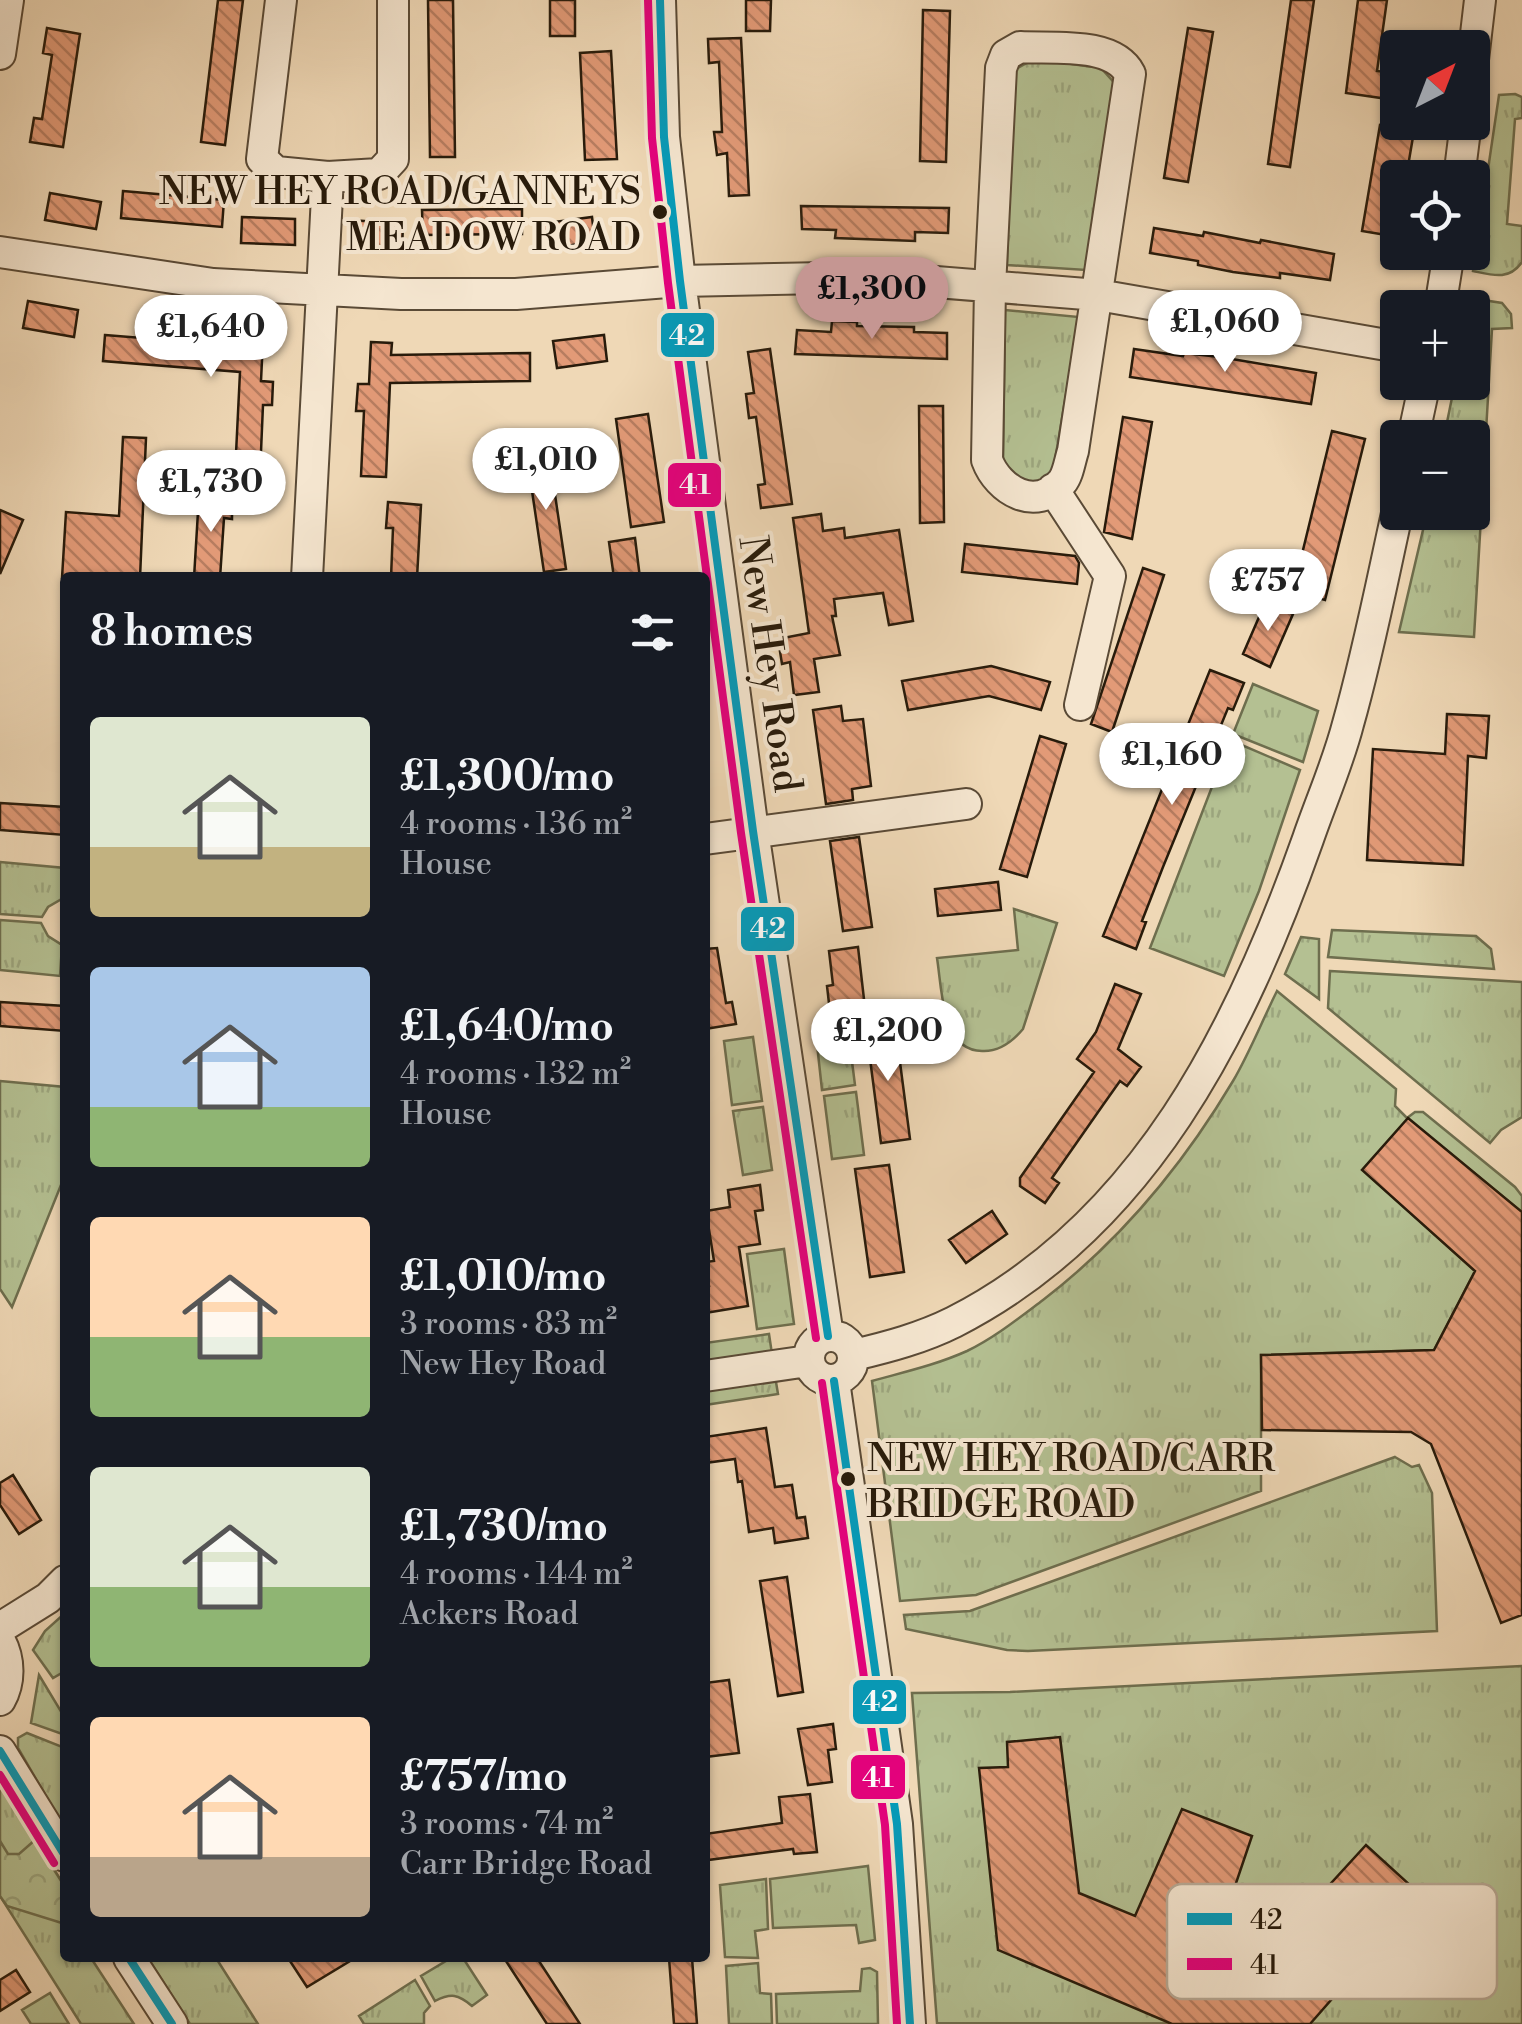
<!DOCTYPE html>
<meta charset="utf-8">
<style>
:root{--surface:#171b24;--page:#242831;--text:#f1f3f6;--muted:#9ea1a6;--accent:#c59692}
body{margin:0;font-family:"Libre Bodoni",serif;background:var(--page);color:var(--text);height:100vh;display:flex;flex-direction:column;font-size:38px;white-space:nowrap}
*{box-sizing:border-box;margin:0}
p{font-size:32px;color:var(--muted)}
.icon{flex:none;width:55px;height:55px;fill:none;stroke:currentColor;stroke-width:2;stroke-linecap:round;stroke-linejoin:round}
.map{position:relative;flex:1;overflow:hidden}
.side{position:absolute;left:60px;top:572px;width:650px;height:1390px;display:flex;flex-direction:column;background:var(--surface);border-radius:10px;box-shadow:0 2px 8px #0004}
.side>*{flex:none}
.needle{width:65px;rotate:42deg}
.buttons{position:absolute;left:1380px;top:30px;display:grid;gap:20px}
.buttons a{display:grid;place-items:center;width:110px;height:110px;border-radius:10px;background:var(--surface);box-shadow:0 2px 8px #0004;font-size:50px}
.price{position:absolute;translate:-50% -85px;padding:0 22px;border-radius:35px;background:#fff;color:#222;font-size:32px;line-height:65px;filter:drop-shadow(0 2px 5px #0008)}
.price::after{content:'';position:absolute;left:50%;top:60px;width:30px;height:22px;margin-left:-15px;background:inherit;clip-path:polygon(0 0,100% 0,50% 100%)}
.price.active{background:var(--accent);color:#111}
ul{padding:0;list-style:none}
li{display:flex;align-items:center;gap:30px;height:250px;padding:0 30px}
li span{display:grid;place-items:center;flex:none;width:280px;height:200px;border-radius:10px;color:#555}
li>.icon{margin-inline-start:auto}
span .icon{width:120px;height:120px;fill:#fffc;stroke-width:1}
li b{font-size:42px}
h2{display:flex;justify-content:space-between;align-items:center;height:120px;padding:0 30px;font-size:42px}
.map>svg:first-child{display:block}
.grass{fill:url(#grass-tufts);stroke:#6e6e4e;stroke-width:2.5}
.forest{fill:url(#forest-crowns);stroke:#6e6e4e;stroke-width:2.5}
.building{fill:url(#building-back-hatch);stroke:#281b0b;stroke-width:2.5}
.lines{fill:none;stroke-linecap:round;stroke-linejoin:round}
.minor-casing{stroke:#5a4a36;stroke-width:34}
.minor{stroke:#f5e6d0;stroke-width:30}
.bus-1-casing{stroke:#f5e6d0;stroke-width:15}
.bus-2-casing{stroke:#f5e6d0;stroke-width:15}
.bus-1{stroke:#049bba;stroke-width:8}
.bus-2{stroke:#e5007d;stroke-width:8}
.bus-dot{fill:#281b0b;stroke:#f5e6d0;stroke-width:4}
.labels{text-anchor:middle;stroke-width:8;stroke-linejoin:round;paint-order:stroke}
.bus-label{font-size:38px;fill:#281b0b;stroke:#f5e6d0;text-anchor:end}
.street-label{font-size:40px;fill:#281b0b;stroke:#f5e6d0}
.key{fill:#f5e6d0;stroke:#b8a995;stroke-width:2.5}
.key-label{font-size:28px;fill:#281b0b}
.line-badge{stroke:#f5e6d0;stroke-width:4}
.badge-label{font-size:28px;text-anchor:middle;font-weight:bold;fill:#fff}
</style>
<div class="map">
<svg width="1522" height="2024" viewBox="0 0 1522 2024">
<defs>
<pattern id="grass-tufts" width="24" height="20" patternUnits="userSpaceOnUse" patternTransform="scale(2.5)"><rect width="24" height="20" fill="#b4c092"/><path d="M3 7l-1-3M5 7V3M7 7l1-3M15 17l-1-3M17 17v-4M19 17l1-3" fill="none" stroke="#9ba47d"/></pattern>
<pattern id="forest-crowns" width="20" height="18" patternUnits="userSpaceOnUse" patternTransform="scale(2.5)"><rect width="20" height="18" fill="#b4c092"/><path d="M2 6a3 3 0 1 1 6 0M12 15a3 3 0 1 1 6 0" fill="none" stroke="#9ba47d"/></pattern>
<pattern id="building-back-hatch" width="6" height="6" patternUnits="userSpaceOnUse" patternTransform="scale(2.5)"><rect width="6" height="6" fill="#e29a77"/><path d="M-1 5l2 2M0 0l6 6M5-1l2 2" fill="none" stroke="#b77d60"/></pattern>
</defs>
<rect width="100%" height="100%" fill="#efd8b6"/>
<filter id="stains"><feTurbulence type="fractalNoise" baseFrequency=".002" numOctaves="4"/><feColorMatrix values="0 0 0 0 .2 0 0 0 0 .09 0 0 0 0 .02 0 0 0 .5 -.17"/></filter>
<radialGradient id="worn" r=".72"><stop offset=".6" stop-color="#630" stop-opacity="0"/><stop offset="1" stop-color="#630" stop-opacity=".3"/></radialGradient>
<path class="grass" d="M 1034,59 L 1101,68 L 1118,87 L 1086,270 L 1007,265 L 1011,82 L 1016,69 Z
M 1515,94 L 1522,97 L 1522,118 L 1515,119 L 1507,224 L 1522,226 L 1522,262 C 1509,281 1492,275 1473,271 L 1499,95 Z
M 1470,298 L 1502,303 L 1511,314 L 1512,328 L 1492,329 L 1474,637 L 1399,632 L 1427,513 L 1472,512 L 1472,438 L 1444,437 L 1455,383 L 1472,382 Z
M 1005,310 L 1079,317 L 1053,472 L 1041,484 L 1016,483 L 1003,461 Z
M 1253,684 L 1318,711 L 1303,762 L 1233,734 Z
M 1230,740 L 1300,770 L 1259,891 L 1224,976 L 1150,948 Z
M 0,862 L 65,868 L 65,897 L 48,907 L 42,917 L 0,914 Z
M 1014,909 L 1057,923 L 1023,1029 C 1013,1041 1000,1052 982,1051 C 941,1051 942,988 937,958 L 1018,950 Z
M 0,920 L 41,923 L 48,936 L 62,945 L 60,976 L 0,970 Z
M 1332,930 L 1476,936 L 1491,949 L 1494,969 L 1328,957 Z
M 1301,937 L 1319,939 L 1319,999 L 1285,974 Z
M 1330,971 L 1522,982 L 1522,1117 L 1501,1130 L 1490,1143 L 1328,1008 Z
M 1277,991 L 1396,1089 L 1395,1106 L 1407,1118 L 1415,1112 L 1423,1112 L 1515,1187 L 1522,1196 L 1522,1212 L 1408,1119 L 1363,1170 L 1475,1271 L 1434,1350 L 1261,1355 L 1261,1491 L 976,1595 L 900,1601 L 872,1381 C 904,1372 936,1365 967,1351 C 994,1338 1019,1318 1043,1300 C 1121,1240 1183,1165 1233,1081 C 1250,1052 1262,1021 1277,991 Z
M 847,1022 L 855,1085 L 822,1090 L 815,1026 Z
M 753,1037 L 762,1101 L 732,1105 L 724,1041 Z
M 0,1081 L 65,1087 L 65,1175 L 12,1307 L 0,1289 Z
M 856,1092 L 864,1155 L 832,1159 L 824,1096 Z
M 763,1107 L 772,1170 L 743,1175 L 733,1111 Z
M 784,1249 L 794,1324 L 757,1329 L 747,1254 Z
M 769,1334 L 772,1354 L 705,1364 L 705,1343 Z
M 775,1376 L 778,1394 L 705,1405 L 705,1386 Z
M 1395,1457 L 1412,1467 L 1419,1465 L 1432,1493 L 1437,1631 L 1028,1651 L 1007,1650 L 906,1629 L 904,1615 L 970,1611 Z
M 65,1613 L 65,1671 L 53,1678 L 33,1650 L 45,1631 Z
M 1522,1666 L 1522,2024 L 937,2023 L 912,1693 L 1010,1692 Z
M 39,1675 L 65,1718 L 65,1735 L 31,1723 Z
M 27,1733 L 65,1748 L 65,1829 L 18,1748 L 18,1738 Z
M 0,1783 L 65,1887 L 65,1958 L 91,1958 L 134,2024 L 81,2024 L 0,1896 Z
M 868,1866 L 875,1940 L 859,1943 L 856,1925 L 773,1928 L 770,1879 Z
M 766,1879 L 768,1929 L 755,1931 L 758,1958 L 725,1957 L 720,1885 Z
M 148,1958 L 216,1958 L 258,2024 L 190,2024 Z
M 451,1958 L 463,1958 L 487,1995 L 472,2006 C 458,1994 451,1993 435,2001 L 421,1976 Z
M 758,1963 L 760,1993 L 771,1994 L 772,2024 L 729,2024 L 726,1966 Z
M 870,1968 L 877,1972 L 878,2024 L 777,2024 L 776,1994 L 860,1991 L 862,1969 Z
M 415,1980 L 430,2006 L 424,2013 L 424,2024 L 364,2024 L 359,2016 Z
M 50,1993 L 69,2024 L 31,2024 L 22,2010 Z"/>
<path class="forest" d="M 35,1840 L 65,1887 L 65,1924 L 7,1906 L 0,1896 L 0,1841 L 8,1854 L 19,1854 Z"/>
<path class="building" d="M 218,0 L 243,0 L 225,145 L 201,142 Z
M 428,0 L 453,0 L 455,157 L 430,157 Z
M 550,0 L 575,0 L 575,36 L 550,36 Z
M 746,0 L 771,0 L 770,31 L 746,31 Z
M 1291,0 L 1314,0 L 1290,167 L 1268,164 Z
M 1358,0 L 1387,0 L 1377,71 L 1385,72 L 1381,98 L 1346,93 Z
M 923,10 L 950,11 L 946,162 L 920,161 Z
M 47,28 L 80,34 L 63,147 L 30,142 L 34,118 L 42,119 L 52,55 L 43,53 Z
M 1188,28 L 1213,32 L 1188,182 L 1164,178 Z
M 741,38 L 749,195 L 729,196 L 727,153 L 717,155 L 714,132 L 722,132 L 719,62 L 709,63 L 708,39 Z
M 611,51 L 617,159 L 585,160 L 580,53 Z
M 1380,125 L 1414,131 L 1406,178 L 1398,178 L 1398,237 L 1362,231 Z
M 123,191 L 224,200 L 222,227 L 121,218 Z
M 50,193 L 101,202 L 96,229 L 45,220 Z
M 801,206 L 949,208 L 948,233 L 915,232 L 915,241 L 835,238 L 836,230 L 802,229 Z
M 522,209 L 522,234 L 423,235 L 422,210 Z
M 242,217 L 295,219 L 295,245 L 241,243 Z
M 592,217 L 595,242 L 542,249 L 539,224 Z
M 351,220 L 403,224 L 402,250 L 350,247 Z
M 1154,228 L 1203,236 L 1204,232 L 1260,243 L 1261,240 L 1334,254 L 1330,280 L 1280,273 L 1280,278 L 1233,272 L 1198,265 L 1198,261 L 1150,253 Z
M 28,301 L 78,310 L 74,337 L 23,328 Z
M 832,321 L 857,322 L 857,326 L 914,327 L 914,332 L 947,333 L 947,359 L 795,354 L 797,330 L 831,332 Z
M 105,335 L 241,346 L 241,338 L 263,339 L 261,381 L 273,382 L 272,405 L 263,405 L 260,475 L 235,474 L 240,372 L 103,361 Z
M 604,335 L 607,361 L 557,368 L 553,341 Z
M 371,342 L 392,343 L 391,355 L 530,353 L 530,381 L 390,383 L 386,477 L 361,476 L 364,411 L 356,411 L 358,384 L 369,384 Z
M 770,349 L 792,504 L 761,508 L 758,485 L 765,484 L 756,417 L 749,418 L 746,394 L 754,393 L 748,352 Z
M 1134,349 L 1183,356 L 1184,353 L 1220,357 L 1316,373 L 1311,404 L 1130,377 Z
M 919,406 L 943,406 L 944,522 L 920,523 Z
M 648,414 L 664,522 L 631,527 L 616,419 Z
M 1123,417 L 1152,422 L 1132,539 L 1104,532 Z
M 1332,431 L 1365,439 L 1325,600 L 1293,591 Z
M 123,437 L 146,438 L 140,578 L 62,578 L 66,512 L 119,516 Z
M 549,454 L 566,569 L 544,572 L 527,457 Z
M 199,495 L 232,496 L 232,519 L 224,518 L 220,578 L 194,578 Z
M 388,502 L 421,505 L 417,578 L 391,578 L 393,528 L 386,528 Z
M 0,510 L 23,520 L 0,574 Z
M 821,514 L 823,531 L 844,528 L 845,538 L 899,530 L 913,621 L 889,625 L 883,593 L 834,599 L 836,616 L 832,616 L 840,655 L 814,659 L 819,692 L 794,695 L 790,662 L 782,664 L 778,639 L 809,633 L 793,518 Z
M 635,538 L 640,578 L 614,578 L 609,542 Z
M 965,544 L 1075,556 L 1079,563 L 1077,584 L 962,572 Z
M 1143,568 L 1164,575 L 1112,732 L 1091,724 Z
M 1266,601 L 1293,614 L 1270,667 L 1243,654 Z
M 991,666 L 1050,682 L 1041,710 L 989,696 L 908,710 L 902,681 Z
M 1210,670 L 1244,683 L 1233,710 L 1228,708 L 1163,867 L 1142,921 L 1146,922 L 1136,949 L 1103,936 Z
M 841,706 L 843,721 L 863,719 L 871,786 L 852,789 L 853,800 L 826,804 L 813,710 Z
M 1447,714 L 1489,716 L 1486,758 L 1468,756 L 1463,865 L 1367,860 L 1373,749 L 1445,754 Z
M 1040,736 L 1066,744 L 1027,877 L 1000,869 Z
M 0,803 L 65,807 L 65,835 L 0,830 Z
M 859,837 L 872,927 L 843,931 L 830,841 Z
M 998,882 L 1001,910 L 938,916 L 935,889 Z
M 858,947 L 865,1008 L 830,1012 L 827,986 L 833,985 L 829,951 Z
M 717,948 L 726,1003 L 732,1002 L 736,1024 L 705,1029 L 705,949 Z
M 1115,984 L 1141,994 L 1118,1049 L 1141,1067 L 1127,1086 L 1120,1081 L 1103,1105 L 1052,1178 L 1059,1183 L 1045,1203 L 1020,1186 L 1020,1178 L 1094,1072 L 1077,1059 L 1096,1032 Z
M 0,1002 L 65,1006 L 65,1031 L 0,1026 Z
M 895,1024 L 910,1139 L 881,1143 L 866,1028 Z
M 1408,1118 L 1522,1212 L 1522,1615 L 1501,1623 L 1431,1444 L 1411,1432 L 1262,1430 L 1261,1355 L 1434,1350 L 1475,1271 L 1362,1170 Z
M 889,1165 L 904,1272 L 870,1277 L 855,1169 Z
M 760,1185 L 763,1210 L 755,1211 L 760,1244 L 739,1247 L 748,1306 L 705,1313 L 705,1287 L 709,1286 L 705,1262 L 714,1261 L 706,1211 L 730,1207 L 728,1190 Z
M 992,1211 L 1007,1234 L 966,1263 L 949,1240 Z
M 766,1428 L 775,1487 L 792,1485 L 797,1518 L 805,1517 L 808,1538 L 775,1543 L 773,1528 L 749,1532 L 742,1481 L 738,1482 L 735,1459 L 705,1463 L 705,1437 Z
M 13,1475 L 41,1520 L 19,1534 L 0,1505 L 0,1483 Z
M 787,1577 L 803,1692 L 778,1696 L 760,1581 Z
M 729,1680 L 739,1753 L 705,1757 L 705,1683 Z
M 833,1724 L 836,1749 L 828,1750 L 832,1782 L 808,1785 L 798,1729 Z
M 1060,1737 L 1079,1893 L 1135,1916 L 1182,1809 L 1252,1836 L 1215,1945 L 1258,1963 L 1366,1845 L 1422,1896 L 1310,2024 L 1172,2024 L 998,1950 L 979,1768 L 1008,1767 L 1007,1742 Z
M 810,1794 L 817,1852 L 794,1854 L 793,1849 L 708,1860 L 705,1834 L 782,1823 L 779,1797 Z
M 288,1958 L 355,1958 L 307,1987 Z
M 504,1958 L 537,1958 L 580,2024 L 547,2024 Z
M 669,1958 L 692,1958 L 697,2024 L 674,2024 Z
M 16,1970 L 30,1992 L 0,2011 L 0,1980 Z"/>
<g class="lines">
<g class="minor-casing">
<path id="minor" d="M 281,0 L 262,159 L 276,172 L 328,177 L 379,174 L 393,159 L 393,0
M 660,0 L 664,137 L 680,281 L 753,831 L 828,1336
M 1020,47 C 1052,49 1113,41 1130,74 L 1073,451 C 1070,460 1068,475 1062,482 C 1036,513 998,490 987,460 L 990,287 L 1001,68 L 1006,55 Z
M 0,54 L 8,0
M 1472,68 L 1480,0
M 1459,178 L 1466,122
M 0,252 L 213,284 L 401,294 L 516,294 L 680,281 L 874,277 L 1098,295 L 1398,347
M 1440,308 L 1449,252
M 1413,438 L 1425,382
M 1053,489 L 1110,576 L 1080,705
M 307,578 L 328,177
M 705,839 L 966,804
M809 1358a22 22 0 1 1 44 0a22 22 0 1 1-44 0Z
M 854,1355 C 888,1347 922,1338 954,1322 C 1144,1225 1240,1031 1308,839 C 1321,801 1338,763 1348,724 C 1368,654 1382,581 1398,509
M 705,1376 L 808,1361
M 834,1381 L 897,1824 L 910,2024
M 0,1628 L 48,1598 L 65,1581
M 0,1641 C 10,1660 10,1682 0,1700
M 0,1751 L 65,1856
M 129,1958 L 172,2024"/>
</g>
<use href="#minor" class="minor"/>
<g class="bus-1-casing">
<path id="bus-1" d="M 660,0 L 664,137 L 680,281 L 753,831 L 828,1336
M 834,1381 L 897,1824 L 910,2024
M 0,1751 L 65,1856
M 129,1958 L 172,2024"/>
</g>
<g class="bus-2-casing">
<path id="bus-2" d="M 648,0 L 652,138 L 668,283 L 741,833 L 816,1338
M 822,1383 L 885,1825 L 897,2024
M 0,1775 L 54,1863"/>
</g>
<use href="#bus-1" class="bus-1"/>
<use href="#bus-2" class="bus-2"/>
</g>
<g class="bus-dot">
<circle cx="660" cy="212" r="9"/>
<circle cx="848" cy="1479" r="9"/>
</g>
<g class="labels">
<g class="bus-label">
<text x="641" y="204">NEW HEY ROAD/GANNEYS<tspan x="641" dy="46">MEADOW ROAD</tspan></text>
<text x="867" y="1471" text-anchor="start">NEW HEY ROAD/CARR<tspan x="867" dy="46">BRIDGE ROAD</tspan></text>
</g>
<g class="street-label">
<text transform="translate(771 664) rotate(82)" y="14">New Hey Road</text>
</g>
</g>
<rect x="1167" y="1884" width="330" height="115" rx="15" class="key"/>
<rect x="1187" y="1913" width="45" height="12" fill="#049bba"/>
<rect x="1187" y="1958" width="45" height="12" fill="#e5007d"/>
<g class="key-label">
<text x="1250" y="1929">42</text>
<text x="1250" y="1974">41</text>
</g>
<g class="line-badge">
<rect x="659" y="311" width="57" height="48" rx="10" fill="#049bba"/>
<rect x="666" y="461" width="57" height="48" rx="10" fill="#e5007d"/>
<rect x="739" y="905" width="57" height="48" rx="10" fill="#049bba"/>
<rect x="851" y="1678" width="57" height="48" rx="10" fill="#049bba"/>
<rect x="849" y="1753" width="58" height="48" rx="10" fill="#e5007d"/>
</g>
<g class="badge-label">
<text x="687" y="345">42</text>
<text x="695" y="494">41</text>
<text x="768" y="938">42</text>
<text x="880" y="1711">42</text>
<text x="878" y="1787">41</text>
</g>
<rect width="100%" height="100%" filter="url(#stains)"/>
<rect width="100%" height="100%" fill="url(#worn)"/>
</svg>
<div class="buttons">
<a><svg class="needle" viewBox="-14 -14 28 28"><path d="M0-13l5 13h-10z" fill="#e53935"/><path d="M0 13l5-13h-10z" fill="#9ea1a6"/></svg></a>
<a><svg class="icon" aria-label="locate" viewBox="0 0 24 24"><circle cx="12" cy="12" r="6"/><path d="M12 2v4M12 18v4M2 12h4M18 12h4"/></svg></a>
<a>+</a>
<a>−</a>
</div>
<b class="price active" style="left:872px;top:342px">£1,300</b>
<b class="price" style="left:1225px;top:375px">£1,060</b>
<b class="price" style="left:211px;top:380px">£1,640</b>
<b class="price" style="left:546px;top:513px">£1,010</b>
<b class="price" style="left:211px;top:535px">£1,730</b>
<b class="price" style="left:1268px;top:634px">£757</b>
<b class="price" style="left:1172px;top:808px">£1,160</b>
<b class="price" style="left:888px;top:1084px">£1,200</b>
<section class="side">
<h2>8 homes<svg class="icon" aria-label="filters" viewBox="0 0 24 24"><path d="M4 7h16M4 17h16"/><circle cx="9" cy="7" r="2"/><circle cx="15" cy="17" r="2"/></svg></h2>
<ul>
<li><span style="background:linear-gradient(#dfe7d0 65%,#c2b280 0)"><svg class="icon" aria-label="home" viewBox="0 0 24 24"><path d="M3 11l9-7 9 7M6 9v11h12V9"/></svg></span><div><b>£1,300/mo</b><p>4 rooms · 136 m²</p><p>House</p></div></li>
<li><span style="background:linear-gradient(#a9c7e8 70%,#8fb573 0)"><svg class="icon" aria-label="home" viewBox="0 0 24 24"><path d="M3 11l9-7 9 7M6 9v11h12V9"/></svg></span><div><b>£1,640/mo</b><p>4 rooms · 132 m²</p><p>House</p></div></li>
<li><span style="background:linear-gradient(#ffd9b3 60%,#8fb573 0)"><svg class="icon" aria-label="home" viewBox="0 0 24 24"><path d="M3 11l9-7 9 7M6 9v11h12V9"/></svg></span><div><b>£1,010/mo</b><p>3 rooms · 83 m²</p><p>New Hey Road</p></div></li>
<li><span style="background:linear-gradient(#dfe7d0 60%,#8fb573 0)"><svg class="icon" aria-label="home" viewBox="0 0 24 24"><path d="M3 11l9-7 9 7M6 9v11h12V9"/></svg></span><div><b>£1,730/mo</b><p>4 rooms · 144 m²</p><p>Ackers Road</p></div></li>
<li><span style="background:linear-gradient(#ffd9b3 70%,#b9a48a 0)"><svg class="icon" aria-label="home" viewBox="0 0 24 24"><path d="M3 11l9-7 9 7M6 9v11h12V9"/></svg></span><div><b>£757/mo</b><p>3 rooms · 74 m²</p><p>Carr Bridge Road</p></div></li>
</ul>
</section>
</div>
